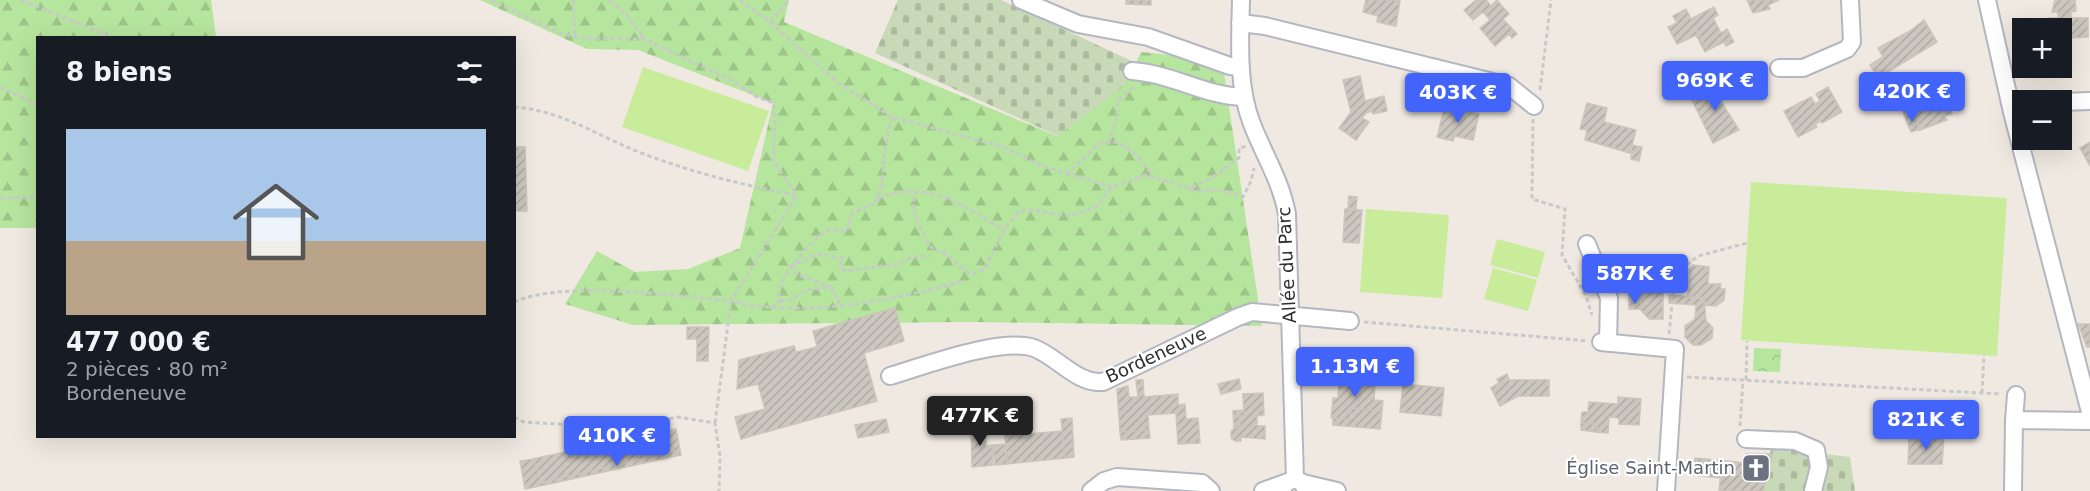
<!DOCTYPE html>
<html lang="fr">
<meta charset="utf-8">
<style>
:root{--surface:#171b24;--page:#20242c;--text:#f1f3f6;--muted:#9ea1a6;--accent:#4264fb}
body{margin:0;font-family:"DejaVu Sans",sans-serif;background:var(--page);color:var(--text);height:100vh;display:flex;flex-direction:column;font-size:22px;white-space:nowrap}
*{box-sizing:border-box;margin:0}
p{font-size:20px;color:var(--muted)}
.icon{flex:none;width:33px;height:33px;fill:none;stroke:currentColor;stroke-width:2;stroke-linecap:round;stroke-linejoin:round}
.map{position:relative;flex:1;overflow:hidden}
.sheet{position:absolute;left:36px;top:36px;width:480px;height:402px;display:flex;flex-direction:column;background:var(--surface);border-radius:0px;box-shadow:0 6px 24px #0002}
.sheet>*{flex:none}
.buttons{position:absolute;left:2012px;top:18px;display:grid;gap:12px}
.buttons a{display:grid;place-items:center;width:60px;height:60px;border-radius:0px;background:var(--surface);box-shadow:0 6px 24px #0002;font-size:30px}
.price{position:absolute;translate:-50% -51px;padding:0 14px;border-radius:6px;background:var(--accent);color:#fff;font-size:20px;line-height:39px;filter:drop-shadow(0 2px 3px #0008)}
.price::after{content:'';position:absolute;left:50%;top:36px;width:18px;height:14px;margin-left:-9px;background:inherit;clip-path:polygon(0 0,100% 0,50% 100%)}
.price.active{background:#222;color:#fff}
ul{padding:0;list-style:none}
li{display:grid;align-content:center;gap:12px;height:318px;padding:0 30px}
li span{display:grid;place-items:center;height:186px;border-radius:0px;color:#555}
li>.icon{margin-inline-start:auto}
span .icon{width:108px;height:108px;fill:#fffc;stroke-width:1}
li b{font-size:26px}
h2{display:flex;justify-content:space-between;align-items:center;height:72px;padding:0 30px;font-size:26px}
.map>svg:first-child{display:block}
.forest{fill:url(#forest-firs)}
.cemetery{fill:url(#cemetery-stones)}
.park{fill:url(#park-crowns)}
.pitch{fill:#c9ec9a}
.building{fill:url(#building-hatch);stroke:#cbc5ba;stroke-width:1.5}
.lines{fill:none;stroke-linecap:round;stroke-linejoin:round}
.minor-casing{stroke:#b4b7c1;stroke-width:20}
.path{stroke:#c9c9c9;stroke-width:3;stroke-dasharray:4.5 3;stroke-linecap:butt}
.minor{stroke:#fff;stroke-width:16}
.labels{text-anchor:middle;stroke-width:4.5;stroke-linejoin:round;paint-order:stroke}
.street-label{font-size:18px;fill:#2e2e2e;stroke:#fff}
.worship-label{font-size:18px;fill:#5b616d;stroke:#fff;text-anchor:end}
</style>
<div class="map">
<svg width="2090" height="491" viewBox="0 0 2090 491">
<defs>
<pattern id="forest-firs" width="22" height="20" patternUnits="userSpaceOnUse" patternTransform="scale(1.5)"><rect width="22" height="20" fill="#b6e59e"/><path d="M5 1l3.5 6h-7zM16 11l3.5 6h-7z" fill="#9dc588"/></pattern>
<pattern id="cemetery-stones" width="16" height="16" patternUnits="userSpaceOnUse" patternTransform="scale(1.5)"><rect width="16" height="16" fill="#c8d9b8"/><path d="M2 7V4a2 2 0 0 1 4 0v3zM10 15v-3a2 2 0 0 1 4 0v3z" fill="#acbb9e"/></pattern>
<pattern id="park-crowns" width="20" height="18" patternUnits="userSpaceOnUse" patternTransform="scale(1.5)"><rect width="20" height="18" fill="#b6e59e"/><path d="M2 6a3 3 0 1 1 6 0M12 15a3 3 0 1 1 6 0" fill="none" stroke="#9dc588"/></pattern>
<pattern id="building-hatch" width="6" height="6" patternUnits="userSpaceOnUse" patternTransform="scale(1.5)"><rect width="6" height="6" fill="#cbc7bf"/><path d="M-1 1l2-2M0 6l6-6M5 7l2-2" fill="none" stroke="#afaba4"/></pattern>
</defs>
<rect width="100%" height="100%" fill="#efe9e1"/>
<path class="forest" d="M 0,0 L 211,0 L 216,37 L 38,38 L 37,228 L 0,228 Z
M 480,0 L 789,0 L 784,22 L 1057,136 L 1136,63 L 1141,52 L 1222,60 L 1262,326 L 971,322 L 633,325 L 565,304 L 597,251 L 635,272 L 688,269 L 740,248 L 773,103 L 638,50 L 587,49 Z"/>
<path class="cemetery" d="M 898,0 L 1001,0 L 1136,63 L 1124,86 L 1058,136 L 875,53 Z
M 1780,447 L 1804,450 L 1813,458 L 1807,491 L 1763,491 L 1771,449 Z
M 1825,454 L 1850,457 L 1855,491 L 1818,491 Z"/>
<path class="park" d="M 1754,348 L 1781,349 L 1780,372 L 1753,371 Z"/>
<path class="pitch" d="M 643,67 L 769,111 L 748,171 L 622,127 Z
M 1751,182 L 2007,198 L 1997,356 L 1741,340 Z
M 1366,209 L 1449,215 L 1442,298 L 1360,292 Z
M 1497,239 L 1545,252 L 1538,278 L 1490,265 Z
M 1493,268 L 1537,280 L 1528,311 L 1484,299 Z"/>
<path class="building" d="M 1126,0 L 1151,0 L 1151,5 L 1126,4 Z
M 1366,0 L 1400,0 L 1396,26 L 1377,22 L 1378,16 L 1363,12 Z
M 1476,0 L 1486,0 L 1491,6 L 1497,0 L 1509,14 L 1503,19 L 1517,34 L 1512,38 L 1509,34 L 1495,46 L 1480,28 L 1490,20 L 1483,12 L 1473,20 L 1464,10 Z
M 1747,0 L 1779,0 L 1768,5 L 1770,9 L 1753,13 Z
M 2055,0 L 2075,0 L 2076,11 L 2071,12 L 2071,18 L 2088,18 L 2088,37 L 2070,38 L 2070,29 L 2049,28 L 2049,18 L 2058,18 L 2058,12 L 2052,12 Z
M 1714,7 L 1718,15 L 1713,18 L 1721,33 L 1727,29 L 1734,42 L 1726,46 L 1724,42 L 1708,50 L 1697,30 L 1684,37 L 1686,40 L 1677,44 L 1668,27 L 1677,23 L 1673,16 L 1686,9 L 1691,19 Z
M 1924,20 L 1937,42 L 1878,78 L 1870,65 L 1883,57 L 1878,48 L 1910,31 Z
M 1697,30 L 1708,50 L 1705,52 L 1696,35 L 1686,40 L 1684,37 Z
M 1360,76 L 1365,101 L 1384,96 L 1387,111 L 1373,114 L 1372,111 L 1366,113 L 1362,118 L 1369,122 L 1356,140 L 1339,128 L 1351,112 L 1343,80 Z
M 1725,78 L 1730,89 L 1717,95 L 1739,130 L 1713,143 L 1692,100 L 1713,89 L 1711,84 Z
M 1828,87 L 1842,112 L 1822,123 L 1821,121 L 1815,124 L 1817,127 L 1798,137 L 1784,111 L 1811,97 L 1815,104 L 1820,101 L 1816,94 Z
M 1945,97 L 1950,99 L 1948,104 L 1952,114 L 1945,116 L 1947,120 L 1920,130 L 1914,114 L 1905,117 L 1901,106 L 1915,101 L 1917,107 Z
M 1587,103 L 1607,108 L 1604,122 L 1636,130 L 1630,153 L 1585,140 L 1587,130 L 1580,129 Z
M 1445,106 L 1479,114 L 1473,140 L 1455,136 L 1453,141 L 1437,137 Z
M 1914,114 L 1920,129 L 1911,132 L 1905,117 Z
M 2090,142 L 2090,166 L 2080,148 Z
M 1632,145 L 1642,147 L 1639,161 L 1631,159 Z
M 514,147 L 525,147 L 527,211 L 514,211 Z
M 1349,196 L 1357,197 L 1356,209 L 1348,208 Z
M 1345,209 L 1362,210 L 1359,243 L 1343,242 Z
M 1617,260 L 1643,260 L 1642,278 L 1646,279 L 1646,282 L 1663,279 L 1663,319 L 1649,319 L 1641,310 L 1641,301 L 1629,301 L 1629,281 L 1617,272 Z
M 1693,265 L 1709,267 L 1708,284 L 1721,284 L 1720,289 L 1725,289 L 1724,300 L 1716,306 L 1704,305 L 1704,298 L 1687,298 L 1689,269 Z
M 1669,295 L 1704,298 L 1706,321 L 1713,328 L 1712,338 L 1701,345 L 1693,345 L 1685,337 L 1685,326 L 1695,319 L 1696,305 L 1669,303 Z
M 1629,301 L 1641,301 L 1641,309 L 1629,309 Z
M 895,308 L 904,341 L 864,353 L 877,401 L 741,439 L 735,417 L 765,409 L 758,384 L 737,389 L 739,360 L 794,346 L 796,352 L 813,348 L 817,346 L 813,331 Z
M 2078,324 L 2090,324 L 2090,347 L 2087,347 Z
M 687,327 L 709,327 L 708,361 L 697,361 L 697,339 L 687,339 Z
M 1507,374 L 1509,380 L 1549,380 L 1549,396 L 1518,396 L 1500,406 L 1491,388 L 1499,383 L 1497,379 Z
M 1354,376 L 1372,378 L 1371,385 L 1375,385 L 1374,400 L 1383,401 L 1382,411 L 1351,408 L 1350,420 L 1331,418 L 1333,398 L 1338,398 L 1339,379 L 1354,380 Z
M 1239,379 L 1241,389 L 1221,394 L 1218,384 Z
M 1136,380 L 1143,380 L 1144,397 L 1178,394 L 1178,405 L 1185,404 L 1186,419 L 1198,418 L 1200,443 L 1178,444 L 1176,413 L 1148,415 L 1149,430 L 1120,432 L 1117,389 L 1128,386 L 1129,397 L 1138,397 Z
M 1403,384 L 1444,388 L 1441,416 L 1400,412 Z
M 1263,393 L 1264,415 L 1257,416 L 1257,426 L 1265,426 L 1265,439 L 1241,437 L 1241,441 L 1235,441 L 1231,438 L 1231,432 L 1234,428 L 1240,427 L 1239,416 L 1244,416 L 1243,394 Z
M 1618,397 L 1641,399 L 1639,425 L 1619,424 L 1619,418 L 1609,417 L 1608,433 L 1596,432 L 1597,424 L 1581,423 L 1582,412 L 1588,412 L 1589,402 L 1618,404 Z
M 1351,408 L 1382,411 L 1380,429 L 1333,425 L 1333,418 L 1350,420 Z
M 1244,410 L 1244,416 L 1239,416 L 1240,427 L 1234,428 L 1233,411 Z
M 1072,418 L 1074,457 L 1065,458 L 1061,419 Z
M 886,419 L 889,432 L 858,438 L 855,425 Z
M 1581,423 L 1597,424 L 1596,432 L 1581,430 Z
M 971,424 L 985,424 L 986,446 L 992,445 L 993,465 L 972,467 Z
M 676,429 L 680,450 L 543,482 L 532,459 Z
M 1149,430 L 1150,438 L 1121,440 L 1120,432 Z
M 1062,431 L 1065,458 L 1007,464 L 1005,436 Z
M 1927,435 L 1944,436 L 1942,464 L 1908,464 L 1909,439 L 1927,440 Z
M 1005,444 L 1007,464 L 995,465 L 993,445 Z
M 680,450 L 681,455 L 544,485 L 543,482 Z
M 1746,454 L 1772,454 L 1763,491 L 1719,491 L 1721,473 L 1743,475 Z
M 1695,458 L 1745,463 L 1743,475 L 1721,473 L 1720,478 L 1693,475 Z
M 532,459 L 544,485 L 525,489 L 520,461 Z"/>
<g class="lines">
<g class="minor-casing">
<path id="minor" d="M 1021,0 L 1078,24 L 1148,37 L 1230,66 L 1241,67
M 1241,0 C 1240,40 1237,86 1252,124 C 1264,155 1281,181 1287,214 L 1295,479
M 1987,0 L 2012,112 L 2090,412
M 1240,23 L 1265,26 L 1509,86 L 1534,106
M 1779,68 L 1803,68 L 1847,49 L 1852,42 L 1850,0
M 1132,71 C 1173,74 1205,96 1243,97
M 2061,102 L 2090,101
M 1587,244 L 1609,298 L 1608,343
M 1601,342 L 1675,349 L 1666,491
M 890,376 C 924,366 1001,337 1034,348 C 1058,357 1076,384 1103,382 L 1238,317 L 1252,312 L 1350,321
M 2014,420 L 2016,395
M 1746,439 L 1795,441 L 1816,450 L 1819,467 L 1813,491
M 1303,483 L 1337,491
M 2013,490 L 2014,420 L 2090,421
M 1091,491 L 1104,481 L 1117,477 L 1202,483 L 1211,491
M 1263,491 L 1285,483
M 1282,491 L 1285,483 L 1295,479 L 1303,483 L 1306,491"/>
</g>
<path class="path" d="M 21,0 L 114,38
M 491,0 L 559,33 L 581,38 L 644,39 L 733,81 L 757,97 L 773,103 L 775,119 L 773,161 L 797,195
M 573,0 L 575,37
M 609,0 L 626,14 L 644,39
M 740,0 L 770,22 L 837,82 L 892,117 L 1004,147 L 1042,166 L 1112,187
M 770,22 L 789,0
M 0,87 L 38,105
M 1540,90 L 1551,0
M 514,107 C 562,110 601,138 644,154 C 694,173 743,185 795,195
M 1533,119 L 1532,199 L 1565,209 L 1562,255 L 1586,296 L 1592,315
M 1108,143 L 1116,122 L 1118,100 L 1133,87
M 1066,175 L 1098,144 L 1118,142 L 1135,154 L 1153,175
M 1191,188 L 1194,191 L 1224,190 L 1243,197 L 1251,181 L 1254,168
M 917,190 C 906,210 923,233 933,250 L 943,252 L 970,274 L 984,270 L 1004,230 L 1018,212 L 1033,210 L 1069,216 L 1096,207 L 1112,187 L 1145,175 L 1191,188 L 1218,174 L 1239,158 L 1239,148 L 1247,146
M 0,198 L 38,197
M 878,198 C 928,179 962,205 1004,230
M 831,287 L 840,304
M 780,301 L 789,300 L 807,290 L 831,287 L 796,274 L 793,265 L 817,254 L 843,258 L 840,266 L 845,271 L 899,264 L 912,257 L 930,256
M 514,302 C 561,280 678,296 731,301 L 797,195
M 772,307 L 780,301 C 772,280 811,243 826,230 L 847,231 L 853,212 L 875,204 L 882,185 L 885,146 L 892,117
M 1364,322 L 1588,341
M 1669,334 L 1675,274 L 1698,256 L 1747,243
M 1687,377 L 2001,394
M 1746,380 L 1747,341
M 1982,393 L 1984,355
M 514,417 L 524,422 L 623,428 L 678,417 L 715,423 L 720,456 L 719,491
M 715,423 L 731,301 C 803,319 893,300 964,281
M 1740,426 L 1743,380"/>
<use href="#minor" class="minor"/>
</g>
<defs>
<g id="church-square" transform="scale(1.5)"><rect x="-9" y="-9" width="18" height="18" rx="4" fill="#6b7280" stroke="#fff"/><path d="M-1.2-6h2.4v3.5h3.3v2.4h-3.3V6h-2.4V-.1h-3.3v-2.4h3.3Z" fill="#fff"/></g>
</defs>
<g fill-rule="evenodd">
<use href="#church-square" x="1756" y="468"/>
</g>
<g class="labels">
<g class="street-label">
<text transform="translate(1287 265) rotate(-93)" y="6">Allée du Parc</text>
<text transform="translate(1156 355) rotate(-25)" y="6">Bordeneuve</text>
</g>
<g class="worship-label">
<text x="1735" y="474">Église Saint-Martin</text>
</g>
</g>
</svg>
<div class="buttons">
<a>+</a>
<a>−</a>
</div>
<b class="price" style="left:1715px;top:112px">969K €</b>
<b class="price" style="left:1912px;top:123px">420K €</b>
<b class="price" style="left:1458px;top:124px">403K €</b>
<b class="price" style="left:1635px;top:305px">587K €</b>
<b class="price" style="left:1355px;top:398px">1.13M €</b>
<b class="price active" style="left:980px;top:447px">477K €</b>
<b class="price" style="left:1926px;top:451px">821K €</b>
<b class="price" style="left:617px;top:467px">410K €</b>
<section class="sheet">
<h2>8 biens<svg class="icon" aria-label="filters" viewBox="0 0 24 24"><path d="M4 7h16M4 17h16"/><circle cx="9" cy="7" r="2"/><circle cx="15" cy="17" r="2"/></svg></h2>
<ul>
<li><span style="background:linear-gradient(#a9c7e8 60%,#b9a48a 0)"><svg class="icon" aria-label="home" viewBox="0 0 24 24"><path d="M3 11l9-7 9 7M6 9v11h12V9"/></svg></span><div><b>477 000 €</b><p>2 pièces · 80 m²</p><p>Bordeneuve</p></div></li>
</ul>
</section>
</div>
